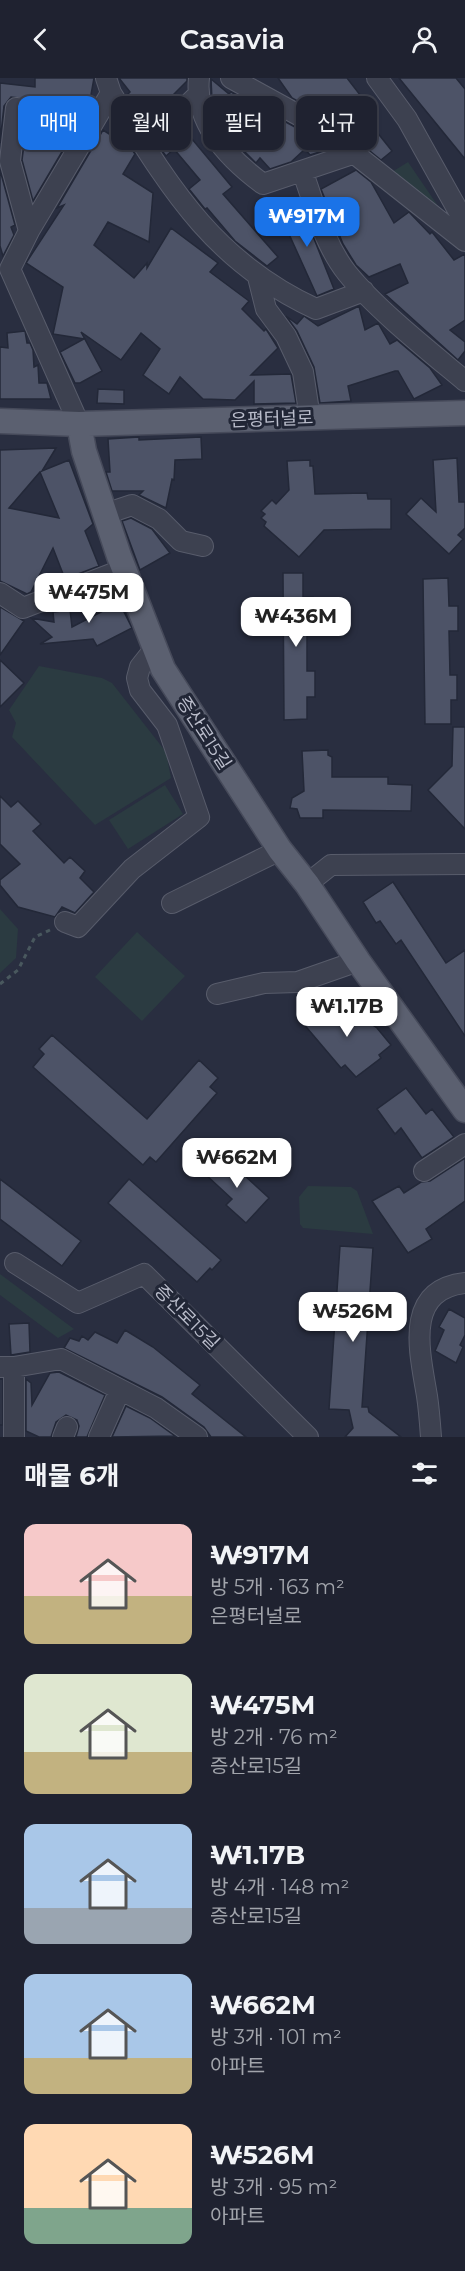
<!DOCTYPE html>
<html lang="ko">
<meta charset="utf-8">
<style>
:root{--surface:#1f2230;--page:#272a38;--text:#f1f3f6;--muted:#a1a4ab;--line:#3c3f4c;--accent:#1a73e8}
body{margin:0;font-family:Montserrat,"Noto Sans KR",sans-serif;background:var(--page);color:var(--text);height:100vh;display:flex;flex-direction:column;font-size:22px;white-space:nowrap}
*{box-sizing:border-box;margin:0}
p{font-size:20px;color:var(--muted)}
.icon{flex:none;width:33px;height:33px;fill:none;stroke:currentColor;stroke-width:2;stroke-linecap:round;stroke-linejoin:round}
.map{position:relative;height:1359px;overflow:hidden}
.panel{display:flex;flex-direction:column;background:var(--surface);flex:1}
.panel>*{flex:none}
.banner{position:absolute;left:18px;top:18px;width:429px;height:54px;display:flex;gap:12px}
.price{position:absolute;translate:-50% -51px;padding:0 14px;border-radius:12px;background:#fff;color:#222;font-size:20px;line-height:39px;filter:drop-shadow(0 2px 3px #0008)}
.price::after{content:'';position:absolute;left:50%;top:36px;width:18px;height:14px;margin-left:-9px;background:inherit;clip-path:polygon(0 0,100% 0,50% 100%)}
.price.selected{background:var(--accent);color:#fff}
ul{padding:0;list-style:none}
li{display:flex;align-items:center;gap:18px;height:150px;padding:0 24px}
li span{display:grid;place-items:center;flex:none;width:168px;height:120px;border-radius:12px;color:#555}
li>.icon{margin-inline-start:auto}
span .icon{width:72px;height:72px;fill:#fffc;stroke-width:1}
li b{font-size:26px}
h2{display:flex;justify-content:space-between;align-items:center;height:72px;padding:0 24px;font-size:26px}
.tag{padding:0 21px;border-radius:12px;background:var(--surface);box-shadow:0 2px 4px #0004,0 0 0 2px var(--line);font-size:21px;line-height:54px}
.tag.selected{background:var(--accent);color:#fff}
header{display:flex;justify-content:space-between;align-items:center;height:78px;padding:0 24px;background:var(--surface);font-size:27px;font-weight:600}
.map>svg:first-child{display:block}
.green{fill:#2b3b41}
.building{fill:#4d5367;stroke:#232838;stroke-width:1.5;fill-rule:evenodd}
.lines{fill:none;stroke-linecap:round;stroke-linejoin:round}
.minor-casing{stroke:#585c6b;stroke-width:22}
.major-casing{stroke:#464a5a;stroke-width:27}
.path{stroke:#49585e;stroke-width:3;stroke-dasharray:4.5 4.5;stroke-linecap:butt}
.minor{stroke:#3d4150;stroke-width:20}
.major{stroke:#5b6070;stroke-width:24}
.labels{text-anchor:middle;stroke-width:6;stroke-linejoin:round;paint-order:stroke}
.street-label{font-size:18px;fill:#babdcb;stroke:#212636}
</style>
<header><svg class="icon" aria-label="back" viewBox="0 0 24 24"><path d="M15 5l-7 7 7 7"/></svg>Casavia<svg class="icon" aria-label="person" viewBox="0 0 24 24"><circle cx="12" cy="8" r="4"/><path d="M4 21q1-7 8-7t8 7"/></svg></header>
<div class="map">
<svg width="465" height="1359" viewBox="0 0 465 1359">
<rect width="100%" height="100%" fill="#292e40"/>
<path class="green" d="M 408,84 L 438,128 L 431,131 L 392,94 Z
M 39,588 L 102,600 L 112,605 L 166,674 L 171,700 L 95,747 L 12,659 L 16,645 L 9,632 Z
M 165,707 L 183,736 L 128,771 L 109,742 Z
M 0,831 L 18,851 L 16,880 L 0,895 Z
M 137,854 L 185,898 L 142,943 L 95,899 Z
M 308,1108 L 351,1109 L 357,1113 L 373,1156 L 303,1150 L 300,1146 L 299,1119 Z
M 0,1196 L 74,1251 L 58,1260 L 0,1217 Z"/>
<path class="building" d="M 35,0 L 94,0 L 89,28 L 11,19 L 4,28 L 0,65 L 0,5 L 35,9 Z
M 119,0 L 187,0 L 187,3 L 164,26 L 167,30 L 149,47 L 140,38 L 127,17 L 130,14 Z
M 278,0 L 347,0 L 364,22 L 356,28 L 392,73 L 381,82 L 354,60 L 357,57 L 338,32 L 328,40 L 292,20 Z
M 399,0 L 456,0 L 465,11 L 465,81 Z
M 211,1 L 229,16 L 231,14 L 315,60 L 329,71 L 310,77 L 305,71 L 291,84 L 270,91 L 260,80 L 256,85 L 232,61 L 237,56 L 216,31 L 218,29 L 212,22 Z
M 27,44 L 76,50 L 33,123 L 22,82 Z
M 182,49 L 232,109 L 223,116 L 278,179 L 267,188 L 235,163 L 207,130 L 205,131 L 189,111 L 200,102 L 174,71 L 166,78 L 160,70 Z
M 103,52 L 131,70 L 135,76 L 123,96 L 153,115 L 149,164 L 108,144 L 94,167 L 134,200 L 147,185 L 147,190 L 171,150 L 218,185 L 210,194 L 249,223 L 242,231 L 264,253 L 266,251 L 278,270 L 251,297 L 291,296 L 296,325 L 254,326 L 254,303 L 235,322 L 203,321 L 180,299 L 169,316 L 143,297 L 160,271 L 141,255 L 121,282 L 81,254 L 102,293 L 80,305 L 75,305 L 60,274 L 84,261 L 53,256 L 63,209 L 26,185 L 64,127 L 57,130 Z
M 0,92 L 15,147 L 11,149 L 14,157 L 3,178 L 0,168 Z
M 356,92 L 371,104 L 394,145 L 409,134 L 430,156 L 432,154 L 454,182 L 465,176 L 465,242 L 450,252 L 465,264 L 465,273 L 458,282 L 385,216 L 408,205 L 400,186 L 369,199 L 356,187 L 343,166 L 321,111 Z
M 299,123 L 334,211 L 317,218 L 279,134 Z
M 359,228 L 365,252 L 378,245 L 390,266 L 397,262 L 430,290 L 442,307 L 414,321 L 398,293 L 395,293 L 348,308 L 351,323 L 320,325 L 314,289 L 297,253 L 286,238 L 297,246 L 304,238 L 318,248 Z
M 25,253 L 27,265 L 30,265 L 33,272 L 34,289 L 38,287 L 39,305 L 47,305 L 51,321 L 0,321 L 0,269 L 8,270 L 7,255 Z
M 98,311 L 124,312 L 124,326 L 97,325 Z
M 139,359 L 139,362 L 201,359 L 202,381 L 175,382 L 174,402 L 172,401 L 166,430 L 139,417 L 143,413 L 112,413 L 106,394 L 110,394 L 108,361 Z
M 56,370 L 42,393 L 69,382 L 93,446 L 85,453 L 99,488 L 65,501 L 53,470 L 31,514 L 27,516 L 0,503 L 0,372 ZM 40,394 L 59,440 L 9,430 Z
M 457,380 L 459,424 L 465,424 L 465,450 L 458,457 L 463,461 L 449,476 L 406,436 L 421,420 L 436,434 L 433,382 Z
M 310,382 L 310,388 L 313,388 L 315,416 L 367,415 L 368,421 L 391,421 L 391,451 L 324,452 L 299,479 L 264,448 L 266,444 L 261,440 L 265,436 L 261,433 L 272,422 L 276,426 L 289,412 L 287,383 Z
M 131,440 L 152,451 L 170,475 L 140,492 L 122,443 Z
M 283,495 L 303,495 L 303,519 L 313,519 L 313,545 L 307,545 L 307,593 L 315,593 L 315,619 L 307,619 L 307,641 L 284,642 Z
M 448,500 L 449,528 L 458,528 L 458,553 L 449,553 L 450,597 L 457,597 L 457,622 L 451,622 L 451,646 L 425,646 L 423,501 Z
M 112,510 L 132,550 L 97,568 L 93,561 L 40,566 L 52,559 L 31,540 L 54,544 L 53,534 L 70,532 L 72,549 L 107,531 L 98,514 Z
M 0,529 L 24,543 L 0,577 Z
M 0,582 L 24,605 L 0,629 Z
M 453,649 L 465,649 L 465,751 L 428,712 L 452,688 Z
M 328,672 L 328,677 L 332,679 L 332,699 L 388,699 L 388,706 L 412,707 L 411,733 L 323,732 L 323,740 L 300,740 L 297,731 L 290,730 L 292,720 L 304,713 L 302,673 Z
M 0,718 L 11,729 L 18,723 L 41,746 L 33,753 L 64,785 L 70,779 L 85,793 L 80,800 L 94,814 L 75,835 L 62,829 L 55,839 L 18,829 L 0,807 L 0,802 L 20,786 L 0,766 Z
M 393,804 L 446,885 L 465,872 L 465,958 L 401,862 L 396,866 L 380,843 L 376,845 L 363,824 Z
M 334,920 L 352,945 L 371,946 L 377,950 L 391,967 L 379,977 L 381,980 L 356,999 L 345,987 L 341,990 L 302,944 Z
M 52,957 L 147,1041 L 199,982 L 218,1000 L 210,1009 L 217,1015 L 156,1084 L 150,1079 L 143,1087 L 33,989 L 44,976 L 39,971 Z
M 406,1010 L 426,1036 L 432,1031 L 454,1059 L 422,1080 L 401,1050 L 395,1056 L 377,1031 Z
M 222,1077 L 269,1120 L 246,1145 L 226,1127 L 232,1121 L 204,1095 Z
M 465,1080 L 465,1123 L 426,1151 L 432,1161 L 408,1175 L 372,1123 L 399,1108 L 404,1115 L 421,1104 L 430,1103 Z
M 0,1101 L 81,1163 L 62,1188 L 0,1141 Z
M 129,1101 L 221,1182 L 212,1192 L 210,1190 L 197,1204 L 108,1125 Z
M 340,1168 L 373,1170 L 362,1329 L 368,1329 L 369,1334 L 401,1359 L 345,1359 L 353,1350 L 349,1332 L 329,1331 Z
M 449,1231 L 465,1240 L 465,1257 L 460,1267 L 463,1269 L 456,1285 L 435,1273 L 444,1252 L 439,1249 Z
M 29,1245 L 30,1274 L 11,1277 L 9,1246 Z
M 125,1252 L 153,1269 L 200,1307 L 192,1316 L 246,1359 L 211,1359 L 204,1349 L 162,1319 L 64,1270 L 70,1260 L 79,1263 L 82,1258 L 88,1262 L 95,1254 L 117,1265 Z
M 59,1294 L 105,1317 L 87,1359 L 76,1359 L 79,1348 L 77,1342 L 66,1337 L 56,1344 L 51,1359 L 39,1359 L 26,1353 L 26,1301 L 31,1305 L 32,1327 L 50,1295 Z
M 0,1301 L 2,1301 L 2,1347 L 0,1347 Z
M 126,1328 L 150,1340 L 175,1358 L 112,1359 Z"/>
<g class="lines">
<g class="minor-casing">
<path id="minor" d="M 106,0 L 111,15 C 169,108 212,183 316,231 L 364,213
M 199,0 C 194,45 229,81 263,106 L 355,75
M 231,0 L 322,50 L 465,163
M 377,0 L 407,41 L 465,145
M 145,68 L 197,18
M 303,95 C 315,128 324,166 347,195 C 376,231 429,273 465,303
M 29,153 L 10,83 L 16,30 L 95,41
M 258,199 L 266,231 L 286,258 L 303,294 L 310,340
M 79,346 L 10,191 L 29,153 L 111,15
M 105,436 L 132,427 L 159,441 L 181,463 L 203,468
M 0,515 L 23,530 L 124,491
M 307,806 L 331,787 L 465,786
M 172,825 L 280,772
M 65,844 L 78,849 L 132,791 L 199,739 L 167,647 L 140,612 L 137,600 L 140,589 L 155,570
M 217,916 L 264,905 L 298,904 L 358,883
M 424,1093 L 465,1066
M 15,1185 L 78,1225 L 144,1196 L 308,1359
M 0,1289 L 14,1289 L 61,1281 L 156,1330 L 197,1359
M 14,1359 L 14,1289
M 63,1359 L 67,1349
M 99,1359 L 120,1312
M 431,1359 C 430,1345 429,1331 427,1318 C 420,1275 403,1212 465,1205"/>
</g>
<g class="major-casing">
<path id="major" d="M 0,343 L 79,346 L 465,335
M 79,346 L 84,373 L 119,478 L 163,591 L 280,772 L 307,806 L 358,883 L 465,1032"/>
</g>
<path class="path" d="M 0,906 L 18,892 L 35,859 L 50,852"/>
<use href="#minor" class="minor"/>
<use href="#major" class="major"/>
</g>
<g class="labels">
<g class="street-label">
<text transform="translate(272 341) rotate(-2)" y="6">은평터널로</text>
<text transform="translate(204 655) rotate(57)" y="6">증산로15길</text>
<text transform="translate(187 1239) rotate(45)" y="6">증산로15길</text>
</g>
</g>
</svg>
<b class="price selected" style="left:307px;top:170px">₩917M</b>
<b class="price" style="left:89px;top:546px">₩475M</b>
<b class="price" style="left:296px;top:570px">₩436M</b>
<b class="price" style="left:347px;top:960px">₩1.17B</b>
<b class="price" style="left:237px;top:1111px">₩662M</b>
<b class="price" style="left:353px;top:1265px">₩526M</b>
<div class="banner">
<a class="tag selected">매매</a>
<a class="tag">월세</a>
<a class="tag">필터</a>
<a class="tag">신규</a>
</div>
</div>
<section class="panel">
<h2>매물 6개<svg class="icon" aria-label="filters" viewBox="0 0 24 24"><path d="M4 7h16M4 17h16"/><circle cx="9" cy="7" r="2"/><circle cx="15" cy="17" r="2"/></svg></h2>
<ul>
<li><span style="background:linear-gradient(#f6c9c9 60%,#c2b280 0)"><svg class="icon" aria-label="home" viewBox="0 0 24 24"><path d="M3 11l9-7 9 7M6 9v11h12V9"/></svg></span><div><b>₩917M</b><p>방 5개 · 163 m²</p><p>은평터널로</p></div></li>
<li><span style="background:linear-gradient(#dfe7d0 65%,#c2b280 0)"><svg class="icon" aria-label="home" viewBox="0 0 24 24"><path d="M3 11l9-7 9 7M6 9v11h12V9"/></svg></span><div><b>₩475M</b><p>방 2개 · 76 m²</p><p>증산로15길</p></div></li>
<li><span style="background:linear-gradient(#a9c7e8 70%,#9aa5b1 0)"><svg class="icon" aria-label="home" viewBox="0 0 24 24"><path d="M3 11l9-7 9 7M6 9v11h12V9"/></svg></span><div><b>₩1.17B</b><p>방 4개 · 148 m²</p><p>증산로15길</p></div></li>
<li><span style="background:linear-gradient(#a9c7e8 70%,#c2b280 0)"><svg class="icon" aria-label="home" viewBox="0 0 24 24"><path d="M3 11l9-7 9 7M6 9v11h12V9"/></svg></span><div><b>₩662M</b><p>방 3개 · 101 m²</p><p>아파트</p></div></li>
<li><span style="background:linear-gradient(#ffd9b3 70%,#7fa58c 0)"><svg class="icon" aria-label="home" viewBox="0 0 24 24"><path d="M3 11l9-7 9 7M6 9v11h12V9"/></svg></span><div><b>₩526M</b><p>방 3개 · 95 m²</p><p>아파트</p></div></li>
</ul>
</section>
